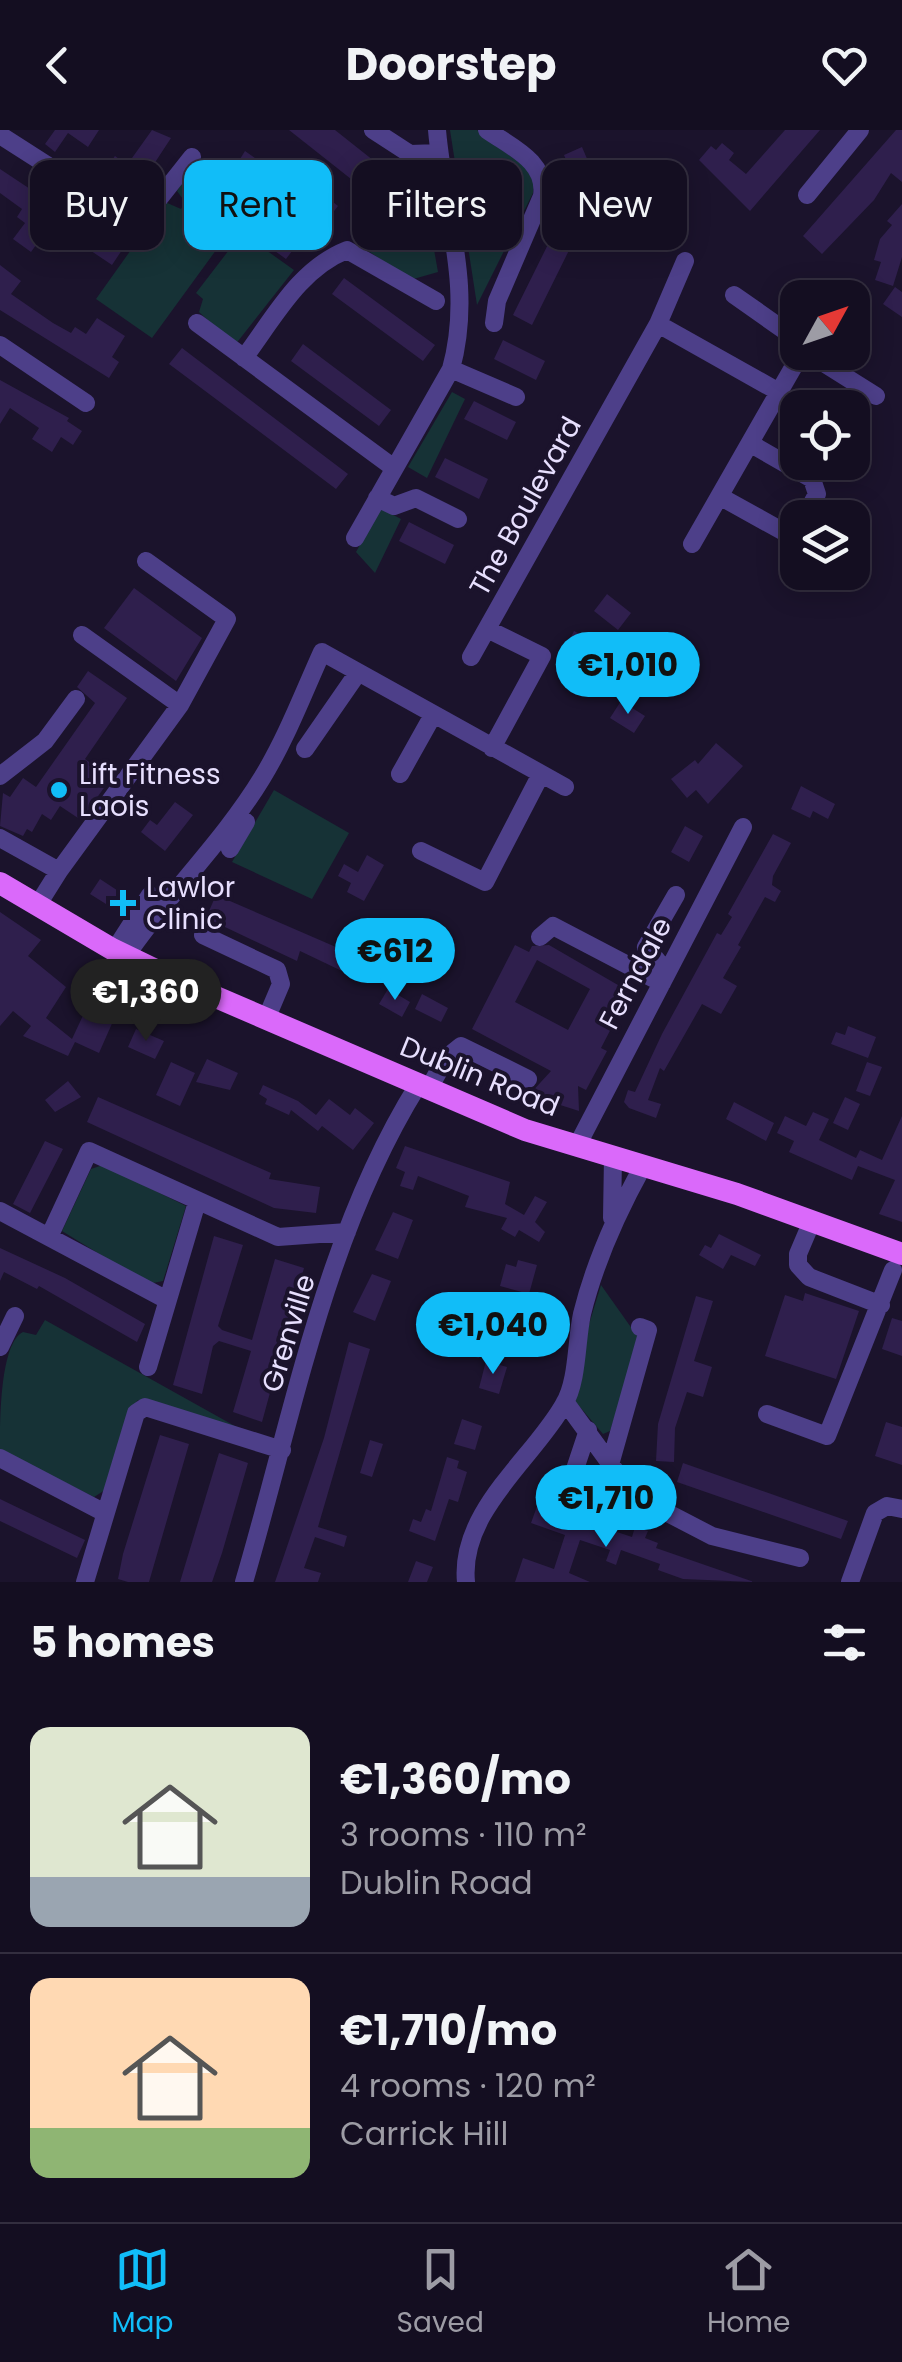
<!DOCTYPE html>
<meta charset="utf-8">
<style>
:root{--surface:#140e21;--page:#211c2e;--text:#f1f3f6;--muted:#9d9ca5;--line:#332e3f;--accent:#11bdf8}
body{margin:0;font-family:Poppins,sans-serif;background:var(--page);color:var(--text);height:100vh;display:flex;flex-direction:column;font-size:38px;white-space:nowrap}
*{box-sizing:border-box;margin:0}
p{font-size:32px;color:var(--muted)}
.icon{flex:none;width:55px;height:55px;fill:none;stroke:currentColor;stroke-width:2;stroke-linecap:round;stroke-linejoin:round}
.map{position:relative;height:1452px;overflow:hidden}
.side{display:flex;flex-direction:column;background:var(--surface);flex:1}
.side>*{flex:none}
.banner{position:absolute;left:30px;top:30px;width:842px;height:90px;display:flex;gap:20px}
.needle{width:65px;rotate:50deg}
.tools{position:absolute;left:780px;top:150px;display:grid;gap:20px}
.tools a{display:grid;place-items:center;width:90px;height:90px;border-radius:20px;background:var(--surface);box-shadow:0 5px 25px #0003,0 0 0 2px var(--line);font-size:50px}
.price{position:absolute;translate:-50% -85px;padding:0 22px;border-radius:35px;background:var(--accent);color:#111;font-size:32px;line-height:65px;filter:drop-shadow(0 2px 5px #0008)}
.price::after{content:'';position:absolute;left:50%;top:60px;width:30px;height:22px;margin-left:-15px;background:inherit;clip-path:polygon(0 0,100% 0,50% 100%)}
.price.selected{background:#222;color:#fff}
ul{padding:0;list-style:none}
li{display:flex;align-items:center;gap:30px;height:250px;padding:0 30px}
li+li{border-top:2px solid var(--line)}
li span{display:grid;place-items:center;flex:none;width:280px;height:200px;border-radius:20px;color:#555}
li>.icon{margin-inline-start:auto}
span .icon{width:120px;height:120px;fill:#fffc;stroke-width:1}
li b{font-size:42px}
h2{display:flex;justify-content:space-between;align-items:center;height:120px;padding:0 30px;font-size:42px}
.pill{padding:0 35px;border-radius:20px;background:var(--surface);box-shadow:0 5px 25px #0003,0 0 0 2px var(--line);font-size:35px;line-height:90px}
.pill.selected{background:var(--accent);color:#111}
header{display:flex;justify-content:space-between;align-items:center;height:130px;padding:0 30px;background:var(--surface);font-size:45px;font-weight:700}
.menu{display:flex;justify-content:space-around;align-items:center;height:140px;border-top:2px solid var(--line);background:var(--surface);font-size:28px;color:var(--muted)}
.menu a{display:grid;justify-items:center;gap:5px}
.menu .selected{color:var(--accent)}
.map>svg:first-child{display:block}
.green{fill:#163236}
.building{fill:#2f1f4d;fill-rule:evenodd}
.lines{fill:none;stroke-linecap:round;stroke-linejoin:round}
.minor{stroke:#4d3f89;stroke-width:18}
.major{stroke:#da69fa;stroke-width:22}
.poi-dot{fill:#11bdf8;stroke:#1b132c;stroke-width:4}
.labels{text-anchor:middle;stroke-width:8;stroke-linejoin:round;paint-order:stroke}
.street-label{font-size:28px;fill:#e7dffe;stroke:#1b132c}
.poi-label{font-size:28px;fill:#e7dffe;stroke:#1b132c;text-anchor:start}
</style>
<header><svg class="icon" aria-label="back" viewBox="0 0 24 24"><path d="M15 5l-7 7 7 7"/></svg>Doorstep<svg class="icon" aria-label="heart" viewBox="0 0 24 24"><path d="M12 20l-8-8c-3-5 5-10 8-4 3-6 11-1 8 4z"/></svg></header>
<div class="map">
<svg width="902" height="1452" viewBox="0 0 902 1452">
<rect width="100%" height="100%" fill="#1b132c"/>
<path class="green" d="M 450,0 L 477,0 L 530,41 L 535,50 L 533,63 L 477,175 Z
M 400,36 L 422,52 L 438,142 L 410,150 L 354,111 L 363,88 Z
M 182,53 L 238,90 L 152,208 L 96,169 L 165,72 L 181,79 L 185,72 L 177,61 Z
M 242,103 L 294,140 L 235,215 L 199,182 L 203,169 L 196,163 Z
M 452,262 L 465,269 L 427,348 L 408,337 Z
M 380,378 L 401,389 L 375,443 L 356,422 Z
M 274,660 L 349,703 L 312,769 L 232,732 Z
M 103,1035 L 186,1076 L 163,1151 L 148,1154 L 62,1101 L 91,1039 Z
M 601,1155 L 640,1210 L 610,1301 L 603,1304 L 568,1263 Z
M 45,1190 L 242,1300 L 138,1270 L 129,1281 L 105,1360 L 94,1367 L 0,1320 C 0,1290 0,1213 23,1202 L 36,1205 Z"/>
<path class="building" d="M 55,0 L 99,0 L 88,17 L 68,3 L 55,22 L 45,14 Z
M 152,0 L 171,8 L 135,63 L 104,41 L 115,26 L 127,35 Z
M 289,0 L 335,0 L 388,42 L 370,64 Z
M 785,0 L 820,0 L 750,81 L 699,30 L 711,16 L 716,20 L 722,13 L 734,23 L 729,30 L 746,44 Z
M 896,0 L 902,0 L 902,52 L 891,43 L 874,70 L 822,124 L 803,106 Z
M 582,17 L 594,45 L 576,53 L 564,25 Z
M 245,21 L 262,33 L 247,56 L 230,45 Z
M 0,39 L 122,120 L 112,135 L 51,94 L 31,122 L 13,109 L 25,93 L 17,87 L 22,79 L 0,63 Z
M 314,57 L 338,76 L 309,113 L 302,108 L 286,129 L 261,111 L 274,94 L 281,100 Z
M 570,70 L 589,80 L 532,195 L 513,185 Z
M 902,74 L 902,127 L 893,156 L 875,150 L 881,132 L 874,130 L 880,109 L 892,95 L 887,91 Z
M 0,135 L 21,151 L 11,164 L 53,193 L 71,203 L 75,197 L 86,204 L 97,188 L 125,206 L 112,227 L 119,232 L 109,248 L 0,180 Z
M 344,148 L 435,215 L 423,231 L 332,164 Z
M 895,157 L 902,162 L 902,187 L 883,174 Z
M 503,210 L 545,231 L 536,250 L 494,229 Z
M 303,214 L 391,280 L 379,296 L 291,231 Z
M 182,218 L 348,344 L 336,359 L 169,234 Z
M 0,250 L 69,288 L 67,291 L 82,301 L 73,315 L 61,307 L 52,322 L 32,309 L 39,298 L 10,278 L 0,294 Z
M 474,271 L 516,292 L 507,310 L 464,289 Z
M 445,328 L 488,349 L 479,369 L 435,347 Z
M 409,392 L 454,415 L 445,434 L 399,411 Z
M 134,458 L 202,508 L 176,551 L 104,498 Z
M 607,464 L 631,483 L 618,500 L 594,481 Z
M 574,501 L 641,535 L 636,545 L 569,511 Z
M 88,541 L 127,568 L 85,629 L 111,648 L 81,690 L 60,676 L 51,690 L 42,684 L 32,702 L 27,699 L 23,706 L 0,696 L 3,663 L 10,667 L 23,648 L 36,657 L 95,573 L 77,557 Z
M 621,571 L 645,586 L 634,603 L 610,588 Z
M 716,613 L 743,636 L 708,674 L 696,660 L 687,668 L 671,649 L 695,630 L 698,634 Z
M 801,656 L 835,674 L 828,689 L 813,681 L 810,688 L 791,679 Z
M 175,672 L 193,685 L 165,721 L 141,702 L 150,690 L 157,695 Z
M 685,696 L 703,706 L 689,732 L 671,722 Z
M 773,704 L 791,713 L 773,746 L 772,755 L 781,761 L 775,772 L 765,767 L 738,815 L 741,817 L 723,848 L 737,856 L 721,884 L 702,874 L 664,941 L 660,938 L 648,970 L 661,974 L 656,988 L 629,978 L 624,972 L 628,960 L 635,962 L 662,904 L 717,803 L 721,805 L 732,787 L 728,784 Z
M 367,725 L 384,735 L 364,771 L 347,762 L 351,753 L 338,746 L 344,734 L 358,742 Z
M 100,749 L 132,770 L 122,784 L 90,764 Z
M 216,765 L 352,824 L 344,842 L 300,821 L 297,831 L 206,788 Z
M 0,782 L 41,810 L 28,826 L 66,857 L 46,888 L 72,909 L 87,877 L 114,889 L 99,923 L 75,912 L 68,926 L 23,906 L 31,896 L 13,881 L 0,896 Z
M 515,815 L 529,822 L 532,816 L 549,815 L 630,862 L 601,918 L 607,921 L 586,960 L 578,956 L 579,981 L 529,965 L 551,941 L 472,899 ZM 537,830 L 590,859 L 568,900 L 515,872 Z
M 388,859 L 410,872 L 402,887 L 379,874 Z
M 422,864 L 448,878 L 441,892 L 415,879 Z
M 848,896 L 876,907 L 868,928 L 831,914 L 836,902 L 845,905 Z
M 136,899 L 164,911 L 155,929 L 128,917 Z
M 207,929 L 238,943 L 230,960 L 196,952 Z
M 171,932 L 195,943 L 180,976 L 156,965 Z
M 867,932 L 882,937 L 870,966 L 856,961 Z
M 68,951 L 81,967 L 55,982 L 45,970 Z
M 263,955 L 298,971 L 316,985 L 329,969 L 350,985 L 355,978 L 374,993 L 353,1020 L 322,996 L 318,1001 L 291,980 L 289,985 L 265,974 L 267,969 L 259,964 Z
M 98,967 L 271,1043 L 269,1049 L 320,1057 L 316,1083 L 274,1078 L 87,992 Z
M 845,967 L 860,974 L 848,1000 L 833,993 Z
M 734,972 L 774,993 L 766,1011 L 726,989 Z
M 813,982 L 829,989 L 819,1010 L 856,1028 L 860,1020 L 882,1030 L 902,986 L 902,1092 L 879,1084 L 895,1050 L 858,1036 L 852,1050 L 789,1022 L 794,1011 L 777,1003 L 785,986 L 806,996 Z
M 45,1011 L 63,1019 L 30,1083 L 13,1074 Z
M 405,1016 L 510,1052 L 505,1074 L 524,1085 L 535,1066 L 547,1072 L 535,1092 L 545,1102 L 539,1112 L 519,1100 L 515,1107 L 501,1099 L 507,1088 L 465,1077 L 469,1066 L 418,1046 L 413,1060 L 400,1056 L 405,1042 L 396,1038 Z
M 393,1082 L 413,1090 L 398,1129 L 375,1120 Z
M 719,1104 L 761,1125 L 755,1136 L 731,1125 L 723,1139 L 699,1125 L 705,1115 L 711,1118 Z
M 214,1106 L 243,1115 L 218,1196 L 222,1200 L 252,1210 L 275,1129 L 304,1138 L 262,1292 L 233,1282 L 251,1221 L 219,1211 L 213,1216 L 202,1264 L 173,1255 Z
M 0,1118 L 65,1148 L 145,1194 L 137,1212 L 39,1156 L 37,1159 L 4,1142 L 0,1151 Z
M 518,1130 L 537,1135 L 529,1164 L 500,1156 L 506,1134 L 516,1137 Z
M 372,1144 L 391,1151 L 375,1191 L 353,1182 Z
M 805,1163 L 859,1181 L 836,1249 L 765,1226 L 785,1165 L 803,1171 Z
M 696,1166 L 713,1171 L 694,1231 L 712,1237 L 703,1267 L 687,1262 L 675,1298 L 674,1332 L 656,1331 L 658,1294 Z
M 502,1180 L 523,1185 L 515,1213 L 484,1204 L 499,1191 Z
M 892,1188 L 902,1191 L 902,1226 L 882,1219 Z
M 469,1202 L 485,1206 L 479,1228 L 463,1224 Z
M 349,1212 L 370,1219 L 318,1397 L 347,1406 L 344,1417 L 315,1407 L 304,1438 L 321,1443 L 318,1452 L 275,1452 L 324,1308 Z
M 486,1231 L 507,1237 L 499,1264 L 479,1258 Z
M 462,1289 L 482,1296 L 475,1320 L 454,1314 Z
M 886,1292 L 902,1297 L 902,1335 L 875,1326 Z
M 160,1305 L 189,1314 L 149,1452 L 128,1452 L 118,1449 L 123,1424 Z
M 370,1310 L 383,1314 L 372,1347 L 360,1343 Z
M 219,1323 L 248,1333 L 222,1423 L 212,1452 L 180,1452 Z
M 447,1327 L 459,1331 L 457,1338 L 467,1342 L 458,1372 L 449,1369 L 435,1411 L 409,1401 L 413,1389 L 421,1392 L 426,1379 L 431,1381 Z
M 683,1333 L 848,1391 L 841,1409 L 677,1352 Z
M 540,1368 L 552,1372 L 550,1379 L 584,1391 L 586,1384 L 598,1388 L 596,1395 L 632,1407 L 635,1397 L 648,1401 L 645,1408 L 658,1413 L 656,1418 L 754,1452 L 683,1449 L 658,1440 L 660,1434 L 621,1420 L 616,1435 L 606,1431 L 610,1420 L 580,1410 L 569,1443 L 590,1452 L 515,1452 L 523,1428 L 554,1439 L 565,1405 L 531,1393 Z
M 0,1369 L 85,1410 L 77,1428 L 0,1391 Z
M 416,1431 L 433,1437 L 427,1452 L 408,1452 Z"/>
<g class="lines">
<path class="minor" d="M 373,0 L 410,24 L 439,23
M 487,0 C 513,18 547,32 542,66 L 497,171 L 494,193
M 0,5 L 139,94 L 192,27
M 807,65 L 860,0
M 734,165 L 798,210
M 197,193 L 394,338
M 658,194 L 779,262 L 802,222
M 0,215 L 86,273
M 806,222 L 876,266
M 244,228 C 274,188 299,139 347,120 L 436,171
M 451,239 L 516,267
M 751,314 L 812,349 L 817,364 L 804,388
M 721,367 L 784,402 L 798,397
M 377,368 L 394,376 L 416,368 L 458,389
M 355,408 L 451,239 C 474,156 444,83 437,0
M 692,414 L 779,262
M 487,499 L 542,526 L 492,618
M 82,505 L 180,575
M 471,527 L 658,194 L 685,131
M 305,619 L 357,544
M 400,644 L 433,585
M 0,646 L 45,611 L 76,569
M 0,708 L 59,741 L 37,776
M 230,719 L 246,692
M 421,721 L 485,752 L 541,644
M 59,741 L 180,575 L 227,489 L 146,431
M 203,805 L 277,840 L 281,854 L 267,887
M 540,807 L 553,796 L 662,853
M 114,821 L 150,765
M 126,826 C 168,764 223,712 262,648 C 286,609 303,564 322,522 L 565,657
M 667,843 L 646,817 L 676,765
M 428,960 L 446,928 L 461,916 L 528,949
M 577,1016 L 743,697
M 0,1081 L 167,1170
M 612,1088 L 613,1027
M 812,1091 L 798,1124 L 798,1135 L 809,1147 L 881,1175
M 50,1105 L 89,1021 L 278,1107 L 347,1102
M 0,1217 L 15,1186
M 148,1237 L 197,1072
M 566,1273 L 633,1365 L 712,1406 L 800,1428
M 767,1284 L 827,1306 L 893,1140
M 0,1328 L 105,1383
M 611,1331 L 648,1200 L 640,1197
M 568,1360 L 588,1300
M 85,1452 L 136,1283 L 145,1277 L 282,1320
M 244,1452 C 293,1286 325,1104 418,955
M 466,1452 C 459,1381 534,1328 564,1274 C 578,1251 576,1211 582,1184 C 595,1131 617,1083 643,1036
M 850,1452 L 875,1383 L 887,1376 L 902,1379"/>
<path class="major" d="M 0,753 L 112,819 L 174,849 L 525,1000 L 737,1064 L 902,1124"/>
</g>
<g class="poi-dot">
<circle cx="59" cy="660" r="10"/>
<path d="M118 758h10v10h10v10h-10v10h-10v-10h-10v-10h10z"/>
</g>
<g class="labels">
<g class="street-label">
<text transform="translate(525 376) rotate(-61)" y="10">The Boulevard</text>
<text transform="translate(635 843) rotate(-62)" y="10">Ferndale</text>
<text transform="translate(480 946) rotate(22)" y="10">Dublin Road</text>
<text transform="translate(288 1203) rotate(-73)" y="10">Grenville</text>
</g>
<g class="poi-label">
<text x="79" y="654">Lift Fitness<tspan x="79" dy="32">Laois</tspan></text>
<text x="146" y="767">Lawlor<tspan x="146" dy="32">Clinic</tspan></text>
</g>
</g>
</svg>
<div class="tools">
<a><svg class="needle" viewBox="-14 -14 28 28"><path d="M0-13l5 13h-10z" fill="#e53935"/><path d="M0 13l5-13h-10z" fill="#9d9ca5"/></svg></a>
<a><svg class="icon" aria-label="locate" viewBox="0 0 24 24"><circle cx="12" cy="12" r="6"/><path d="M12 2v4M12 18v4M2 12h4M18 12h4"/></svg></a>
<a><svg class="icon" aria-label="layers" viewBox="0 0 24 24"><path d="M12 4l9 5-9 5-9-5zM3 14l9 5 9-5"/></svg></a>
</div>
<b class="price" style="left:628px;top:587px">€1,010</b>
<b class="price" style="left:395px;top:873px">€612</b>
<b class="price selected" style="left:146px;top:914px">€1,360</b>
<b class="price" style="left:493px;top:1247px">€1,040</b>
<b class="price" style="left:606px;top:1420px">€1,710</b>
<div class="banner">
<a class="pill">Buy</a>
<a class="pill selected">Rent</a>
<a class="pill">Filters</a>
<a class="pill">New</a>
</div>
</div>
<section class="side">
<h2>5 homes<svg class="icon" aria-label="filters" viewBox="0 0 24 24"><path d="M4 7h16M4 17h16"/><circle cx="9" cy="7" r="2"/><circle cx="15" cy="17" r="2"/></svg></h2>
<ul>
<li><span style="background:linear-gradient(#dfe7d0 75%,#9aa5b1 0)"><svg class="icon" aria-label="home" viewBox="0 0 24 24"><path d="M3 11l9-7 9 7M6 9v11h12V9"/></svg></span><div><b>€1,360/mo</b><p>3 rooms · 110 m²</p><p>Dublin Road</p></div></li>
<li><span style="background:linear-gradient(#ffd9b3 75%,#8fb573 0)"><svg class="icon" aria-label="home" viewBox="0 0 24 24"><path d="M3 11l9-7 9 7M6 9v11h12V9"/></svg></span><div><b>€1,710/mo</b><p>4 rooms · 120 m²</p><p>Carrick Hill</p></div></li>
</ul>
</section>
<nav class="menu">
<a class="selected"><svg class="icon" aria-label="map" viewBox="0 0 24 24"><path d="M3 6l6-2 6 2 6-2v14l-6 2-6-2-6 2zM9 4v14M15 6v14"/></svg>Map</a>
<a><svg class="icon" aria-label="saved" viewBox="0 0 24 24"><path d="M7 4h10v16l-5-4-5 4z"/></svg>Saved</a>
<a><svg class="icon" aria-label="home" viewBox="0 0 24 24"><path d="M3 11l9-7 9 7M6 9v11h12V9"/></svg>Home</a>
</nav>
